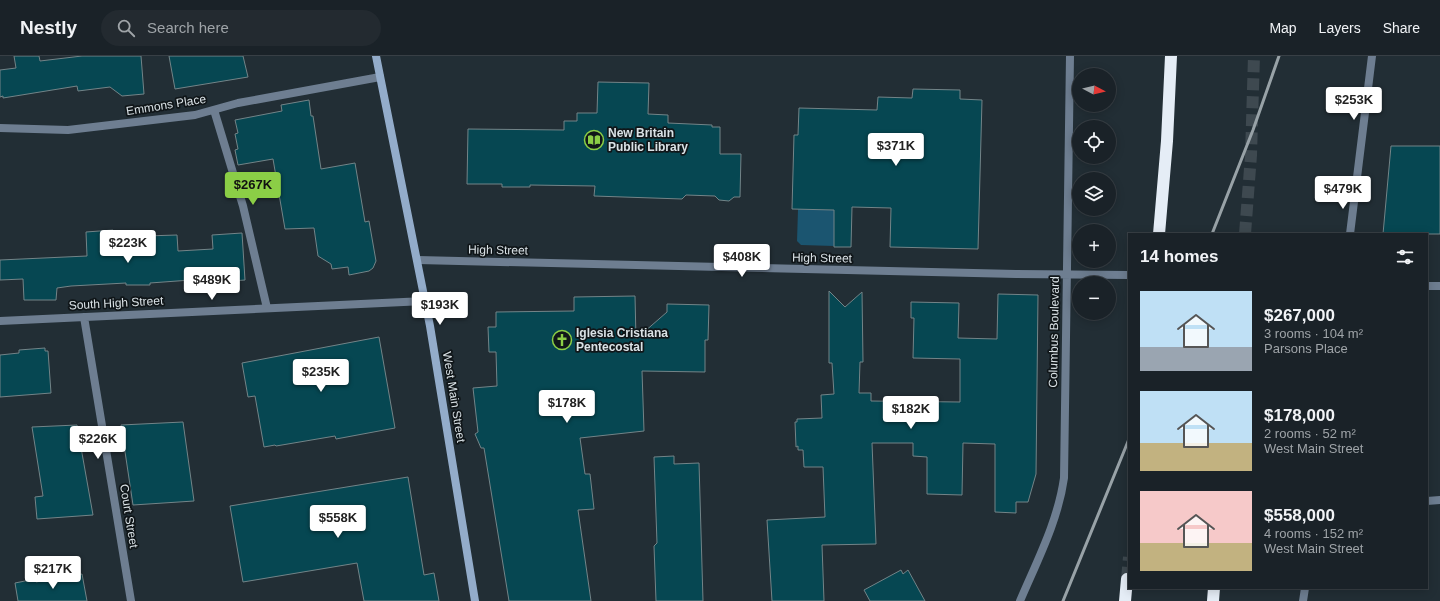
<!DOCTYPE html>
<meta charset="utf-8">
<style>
:root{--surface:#1a2228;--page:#232a30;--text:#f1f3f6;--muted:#9fa4a8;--line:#383f45;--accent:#8bce46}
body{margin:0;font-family:Arial,sans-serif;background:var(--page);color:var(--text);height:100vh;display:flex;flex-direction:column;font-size:15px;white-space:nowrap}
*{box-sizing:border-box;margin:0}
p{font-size:13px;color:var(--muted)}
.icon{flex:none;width:22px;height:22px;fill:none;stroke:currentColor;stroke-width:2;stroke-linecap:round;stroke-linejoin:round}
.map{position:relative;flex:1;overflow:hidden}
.side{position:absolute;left:1128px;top:177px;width:300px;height:356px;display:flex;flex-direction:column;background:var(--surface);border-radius:0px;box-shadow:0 2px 10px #0003,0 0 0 1px var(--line)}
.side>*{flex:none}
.needle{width:26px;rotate:97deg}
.controls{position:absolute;left:1072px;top:12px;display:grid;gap:8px}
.controls a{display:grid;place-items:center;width:44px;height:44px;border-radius:50%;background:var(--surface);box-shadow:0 2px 10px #0003,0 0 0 1px var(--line);font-size:20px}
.price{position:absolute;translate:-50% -34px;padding:0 9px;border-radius:4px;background:#fff;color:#222;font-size:13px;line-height:26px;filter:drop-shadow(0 1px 2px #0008)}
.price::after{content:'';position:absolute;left:50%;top:24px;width:12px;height:9px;margin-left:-6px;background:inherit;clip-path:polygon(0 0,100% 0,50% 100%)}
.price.on{background:var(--accent);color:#111}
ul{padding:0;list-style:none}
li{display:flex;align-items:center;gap:12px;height:100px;padding:0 12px}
li span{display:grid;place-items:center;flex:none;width:112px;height:80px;border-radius:0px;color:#555}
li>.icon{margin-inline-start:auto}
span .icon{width:48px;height:48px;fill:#fffc;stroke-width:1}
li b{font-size:17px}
h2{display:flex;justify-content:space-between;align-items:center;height:48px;padding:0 12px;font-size:17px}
header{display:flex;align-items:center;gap:24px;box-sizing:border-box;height:56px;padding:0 20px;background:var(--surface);border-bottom:1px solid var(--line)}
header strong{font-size:19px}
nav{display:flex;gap:22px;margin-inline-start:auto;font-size:14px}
.search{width:280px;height:36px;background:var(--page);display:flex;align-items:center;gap:10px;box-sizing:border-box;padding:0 14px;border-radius:22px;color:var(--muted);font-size:15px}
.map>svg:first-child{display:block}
.green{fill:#1b5570}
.building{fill:#064752;stroke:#738488}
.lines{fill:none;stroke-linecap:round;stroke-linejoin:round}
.motorway-tunnel{stroke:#3e4950;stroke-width:12;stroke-dasharray:12 6;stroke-linecap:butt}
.service{stroke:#6e7e91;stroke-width:8}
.minor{stroke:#6e7e91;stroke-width:8}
.tertiary{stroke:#6e7e91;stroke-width:8}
.secondary{stroke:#93acca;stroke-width:8}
.motorway{stroke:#e5edf6;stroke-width:12}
.rail{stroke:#98a2a7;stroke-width:3}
.labels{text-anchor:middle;stroke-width:3.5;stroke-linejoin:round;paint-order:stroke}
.street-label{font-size:12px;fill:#dae2e6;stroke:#101619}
.poi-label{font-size:12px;font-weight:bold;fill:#dae2e6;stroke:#101619;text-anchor:start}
</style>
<header>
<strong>Nestly</strong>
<div class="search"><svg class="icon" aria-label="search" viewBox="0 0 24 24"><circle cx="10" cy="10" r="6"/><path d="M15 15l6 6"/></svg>Search here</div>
<nav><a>Map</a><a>Layers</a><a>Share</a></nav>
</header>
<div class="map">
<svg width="1440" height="545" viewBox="0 0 1440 545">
<rect width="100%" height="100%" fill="#222e35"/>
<path class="green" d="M 798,153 L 834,154 L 834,190 L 801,189 L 797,185 Z"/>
<path class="building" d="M 14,0 L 39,0 L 40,5 L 82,0 L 141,0 L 144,38 L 122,40 L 110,31 L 78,35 L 77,30 L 3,42 L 3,40 L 0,41 L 0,14 L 16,12 Z
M 169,0 L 243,0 L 248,21 L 175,33 Z
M 598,26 L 649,27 L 648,58 L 668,59 L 668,67 L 712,69 L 712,71 L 720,71 L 720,98 L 741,98 L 740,141 L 734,141 L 729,145 L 719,144 L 715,140 L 686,139 L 682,143 L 594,140 L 595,130 L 530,129 L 530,131 L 502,131 L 502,128 L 467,128 L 468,73 L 564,74 L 564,65 L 577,65 L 577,57 L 597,57 Z
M 913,33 L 960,34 L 960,43 L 982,44 L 978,193 L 890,191 L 891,152 L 852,151 L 851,191 L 834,191 L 834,154 L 792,153 L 794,79 L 798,79 L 799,52 L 877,54 L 878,41 L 912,42 Z
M 309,44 L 311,60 L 313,60 L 321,113 L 355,107 L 365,166 L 369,165 L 376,205 L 373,212 L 369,215 L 349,219 L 348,211 L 332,213 L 331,208 L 318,200 L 314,172 L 285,173 L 273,103 L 238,109 L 235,94 L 238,93 L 235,78 L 238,77 L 235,64 L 282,55 L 281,49 Z
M 1391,90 L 1440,90 L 1440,178 L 1383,178 Z
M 113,174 L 113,181 L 177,179 L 178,195 L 213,193 L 212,179 L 242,177 L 245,224 L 219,226 L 218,222 L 150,227 L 150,229 L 126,229 L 126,227 L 71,230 L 57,232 L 56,244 L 24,244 L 23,223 L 0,224 L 0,204 L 87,200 L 86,176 Z
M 829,235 L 845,251 L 862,236 L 863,306 L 860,306 L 859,337 L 871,337 L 871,345 L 960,346 L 960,303 L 913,302 L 914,262 L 911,262 L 911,246 L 959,247 L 958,282 L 997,283 L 998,238 L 1038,239 L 1036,418 L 1028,446 L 1016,446 L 1016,457 L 995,456 L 995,388 L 963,387 L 962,439 L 927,438 L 927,401 L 913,400 L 913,387 L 872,387 L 876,488 L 822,489 L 824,545 L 772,545 L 767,464 L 825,461 L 823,411 L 804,411 L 803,394 L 798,394 L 798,390 L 796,391 L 795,366 L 797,366 L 797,363 L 822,362 L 821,339 L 834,338 L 832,307 L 829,307 Z
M 635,240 L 636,283 L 667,256 L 667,248 L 709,249 L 708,284 L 705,284 L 705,316 L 642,315 L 644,375 L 580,382 L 585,418 L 590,418 L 594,453 L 578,454 L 591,545 L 509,545 L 484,392 L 481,392 L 475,378 L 478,376 L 473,332 L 497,330 L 496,296 L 489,296 L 488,271 L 496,271 L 496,256 L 574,255 L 574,241 Z
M 379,281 L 395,372 L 336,383 L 335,380 L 276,390 L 275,389 L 264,391 L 255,340 L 248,341 L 242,307 Z
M 45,292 L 45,295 L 48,295 L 51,337 L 0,341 L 0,299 L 19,297 L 19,294 Z
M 183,366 L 194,445 L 133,449 L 121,369 Z
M 77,369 L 93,459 L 37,463 L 35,441 L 43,440 L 32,371 Z
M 674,400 L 674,408 L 699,407 L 703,545 L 656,545 L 654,490 L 657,487 L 654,401 Z
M 408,421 L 424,519 L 434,517 L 439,545 L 364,545 L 357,507 L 243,526 L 230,450 Z
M 901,514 L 903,518 L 908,514 L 925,545 L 870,545 L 864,534 Z
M 82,518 L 87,545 L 18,545 L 15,527 L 35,523 L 36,526 Z"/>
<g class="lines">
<path class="motorway-tunnel" d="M 1245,178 L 1251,99 L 1254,0
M 1127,523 L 1129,501"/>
<path class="service" d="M 1427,445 L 1440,444"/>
<path class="minor" d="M 214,54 L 243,150 L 267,252
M 0,72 L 68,74 L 195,59 L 238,47 L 380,21"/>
<path class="tertiary" d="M 1350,178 L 1372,0
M 418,204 L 1016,218 L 1129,219
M 1427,230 L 1440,230
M 84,261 L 131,545
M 0,265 L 425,245
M 1020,545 C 1037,505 1058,465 1064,422 L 1070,0
M 1303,545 L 1305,532"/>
<path class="secondary" d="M 376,0 L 430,270 L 475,545"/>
<path class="motorway" d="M 1159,178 L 1167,85 L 1171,0
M 1125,545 L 1127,523
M 1213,545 L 1214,532"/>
<path class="rail" d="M 1212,178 L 1253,74 L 1279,0
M 1063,545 L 1129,383"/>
</g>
<defs>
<g id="library-ring" transform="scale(1)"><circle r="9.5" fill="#101619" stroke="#8bce46" stroke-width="1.5"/><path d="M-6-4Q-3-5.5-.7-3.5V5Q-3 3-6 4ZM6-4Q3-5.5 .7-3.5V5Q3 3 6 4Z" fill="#8bce46"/></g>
<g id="church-ring" transform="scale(1)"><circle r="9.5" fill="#101619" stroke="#8bce46" stroke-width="1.5"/><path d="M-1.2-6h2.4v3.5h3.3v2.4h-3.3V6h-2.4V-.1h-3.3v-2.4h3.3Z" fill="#8bce46"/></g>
</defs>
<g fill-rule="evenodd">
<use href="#library-ring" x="594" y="84"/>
<use href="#church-ring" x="562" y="284"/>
</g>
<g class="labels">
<g class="street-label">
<text transform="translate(166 49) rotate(-9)" y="4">Emmons Place</text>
<text transform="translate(498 194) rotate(1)" y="4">High Street</text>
<text transform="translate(822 202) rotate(1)" y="4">High Street</text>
<text transform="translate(116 247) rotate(-3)" y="4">South High Street</text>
<text transform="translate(1054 276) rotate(-89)" y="4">Columbus Boulevard</text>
<text transform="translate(454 341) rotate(81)" y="4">West Main Street</text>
<text transform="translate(129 460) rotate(81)" y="4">Court Street</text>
</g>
<g class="poi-label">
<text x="608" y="81">New Britain<tspan x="608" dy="14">Public Library</tspan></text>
<text x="576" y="281">Iglesia Cristiana<tspan x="576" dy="14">Pentecostal</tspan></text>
</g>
</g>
</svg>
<div class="controls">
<a><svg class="needle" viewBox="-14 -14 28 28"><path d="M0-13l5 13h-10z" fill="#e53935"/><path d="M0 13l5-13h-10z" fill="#9fa4a8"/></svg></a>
<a><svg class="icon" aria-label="locate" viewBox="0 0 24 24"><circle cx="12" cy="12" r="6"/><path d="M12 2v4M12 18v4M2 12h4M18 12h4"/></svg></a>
<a><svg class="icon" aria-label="layers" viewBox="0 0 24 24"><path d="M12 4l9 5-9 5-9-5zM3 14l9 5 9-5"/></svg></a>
<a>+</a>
<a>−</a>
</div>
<b class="price" style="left:1354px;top:65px">$253K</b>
<b class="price" style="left:896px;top:111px">$371K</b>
<b class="price on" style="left:253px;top:150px">$267K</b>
<b class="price" style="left:1343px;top:154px">$479K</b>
<b class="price" style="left:128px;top:208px">$223K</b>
<b class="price" style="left:742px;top:222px">$408K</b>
<b class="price" style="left:212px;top:245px">$489K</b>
<b class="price" style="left:440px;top:270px">$193K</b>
<b class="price" style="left:321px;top:337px">$235K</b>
<b class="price" style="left:567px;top:368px">$178K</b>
<b class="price" style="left:911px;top:374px">$182K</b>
<b class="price" style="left:98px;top:404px">$226K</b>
<b class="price" style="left:338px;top:483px">$558K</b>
<b class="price" style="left:53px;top:534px">$217K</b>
<section class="side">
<h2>14 homes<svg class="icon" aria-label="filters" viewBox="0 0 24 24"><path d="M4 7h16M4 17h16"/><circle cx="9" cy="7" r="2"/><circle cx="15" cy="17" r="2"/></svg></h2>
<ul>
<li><span style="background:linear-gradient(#bfe0f5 70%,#9aa5b1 0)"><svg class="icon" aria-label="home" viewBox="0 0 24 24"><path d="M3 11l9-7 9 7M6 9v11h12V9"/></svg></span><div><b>$267,000</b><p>3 rooms · 104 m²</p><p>Parsons Place</p></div></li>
<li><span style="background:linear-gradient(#bfe0f5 65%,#c2b280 0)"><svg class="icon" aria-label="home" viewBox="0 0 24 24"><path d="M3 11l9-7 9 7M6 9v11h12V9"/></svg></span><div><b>$178,000</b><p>2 rooms · 52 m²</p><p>West Main Street</p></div></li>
<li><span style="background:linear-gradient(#f6c9c9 65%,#c2b280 0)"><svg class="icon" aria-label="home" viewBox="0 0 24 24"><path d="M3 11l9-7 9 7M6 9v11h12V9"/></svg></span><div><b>$558,000</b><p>4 rooms · 152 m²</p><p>West Main Street</p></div></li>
</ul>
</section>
</div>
